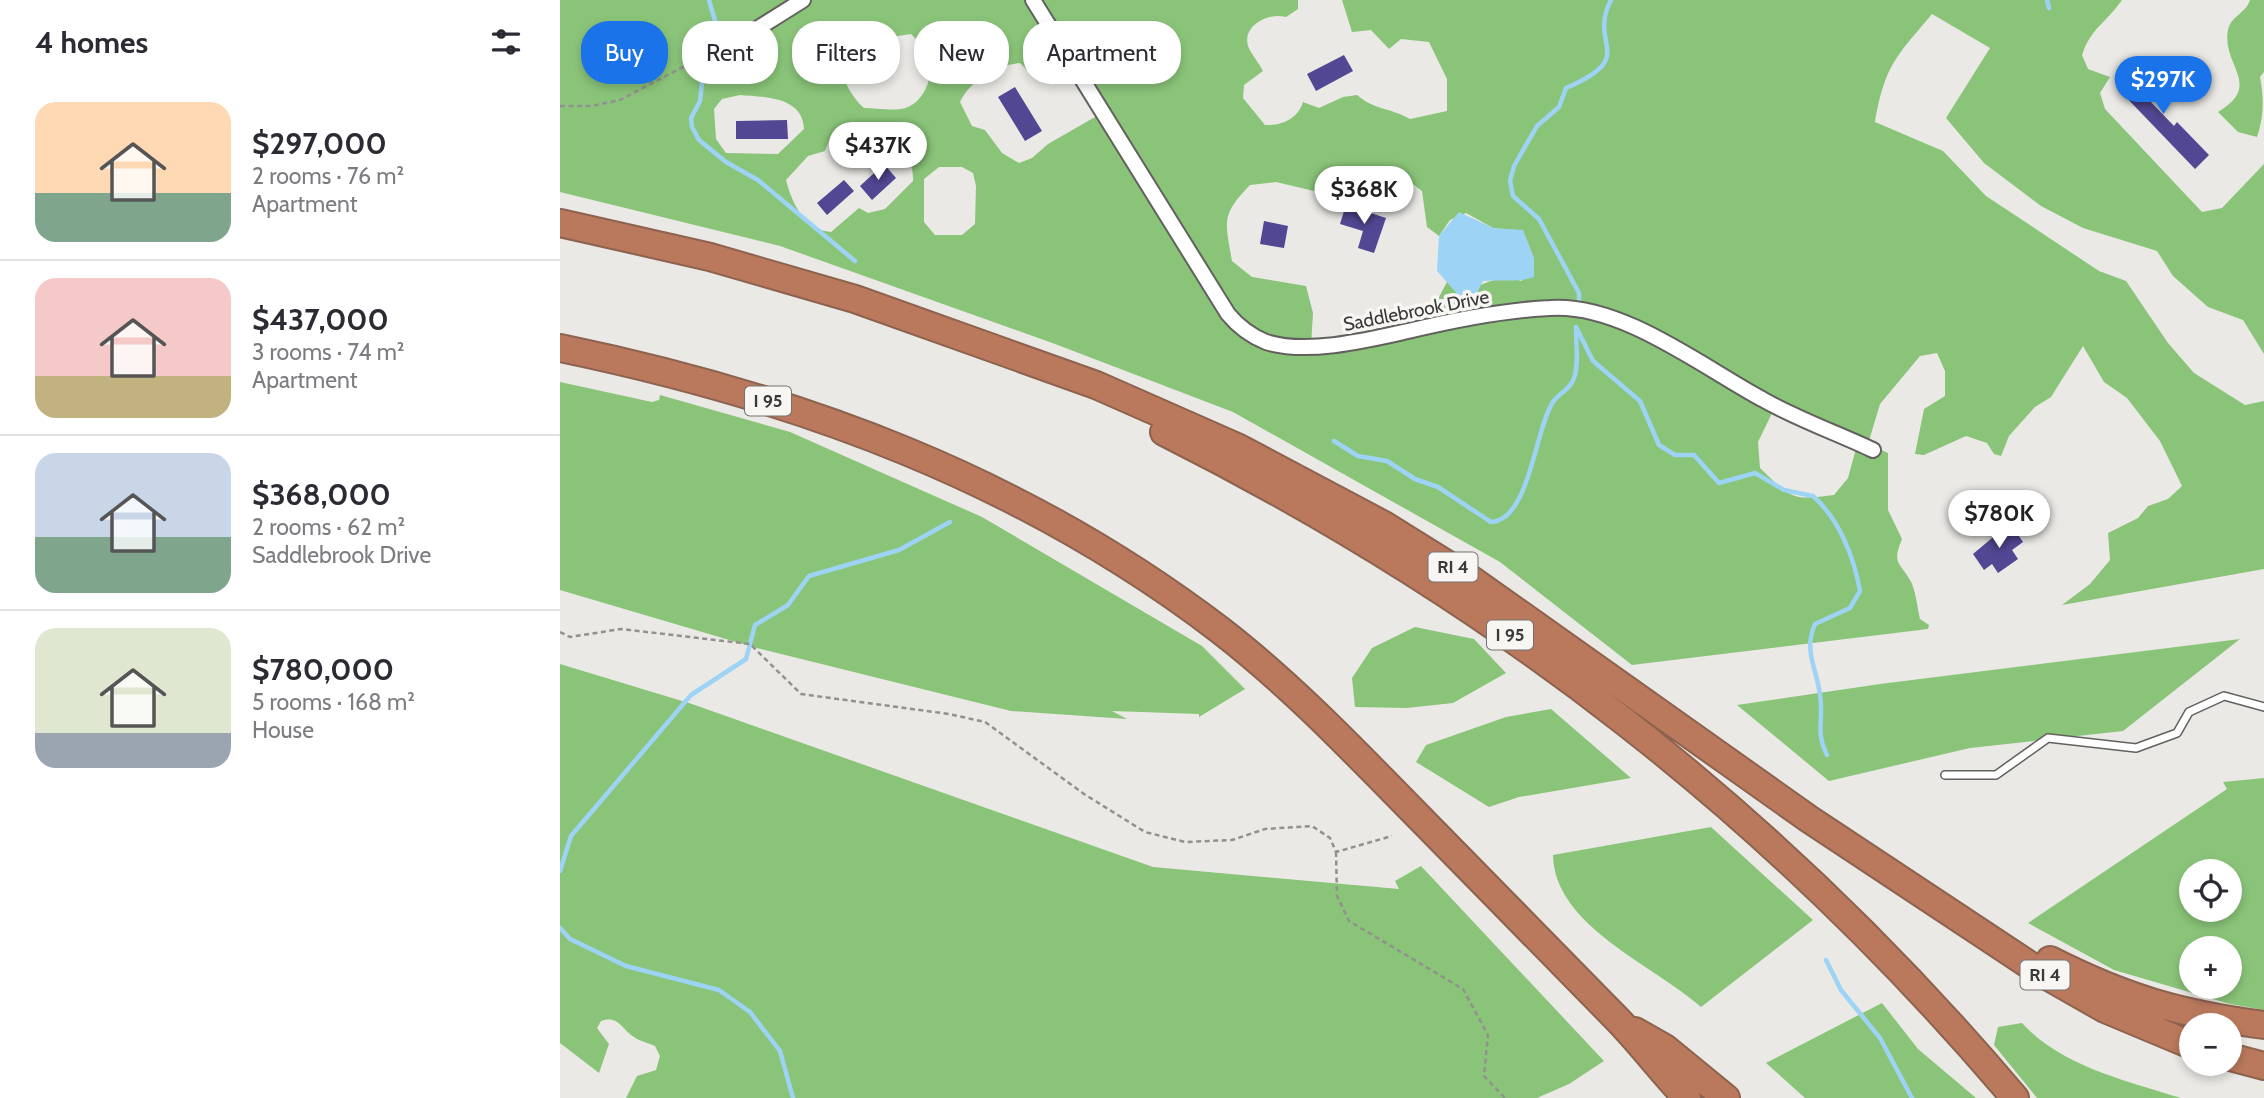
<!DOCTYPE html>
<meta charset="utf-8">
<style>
:root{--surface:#fff;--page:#f2f2f3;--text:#2b2b33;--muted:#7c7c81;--line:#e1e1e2;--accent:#1a73e8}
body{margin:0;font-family:Cabin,sans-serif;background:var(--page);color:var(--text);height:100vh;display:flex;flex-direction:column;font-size:26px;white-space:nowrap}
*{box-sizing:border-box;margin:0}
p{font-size:23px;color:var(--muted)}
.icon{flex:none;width:38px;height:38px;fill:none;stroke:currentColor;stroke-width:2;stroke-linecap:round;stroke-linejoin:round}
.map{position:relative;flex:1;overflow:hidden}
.side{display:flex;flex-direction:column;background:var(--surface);width:560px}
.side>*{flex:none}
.top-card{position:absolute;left:21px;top:21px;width:665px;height:63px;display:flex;gap:14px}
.buttons{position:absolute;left:1619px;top:859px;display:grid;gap:14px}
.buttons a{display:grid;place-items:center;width:63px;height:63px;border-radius:50%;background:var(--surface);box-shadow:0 4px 10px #0003;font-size:35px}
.price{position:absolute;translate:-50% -60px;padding:0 16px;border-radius:24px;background:#fff;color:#222;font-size:23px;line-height:46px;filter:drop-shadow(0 2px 4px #0008)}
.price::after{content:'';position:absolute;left:50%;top:42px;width:21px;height:16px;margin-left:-10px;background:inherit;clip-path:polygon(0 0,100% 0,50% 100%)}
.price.active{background:var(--accent);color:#fff}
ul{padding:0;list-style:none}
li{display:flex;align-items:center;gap:21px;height:175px;padding:0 35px}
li+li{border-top:2px solid var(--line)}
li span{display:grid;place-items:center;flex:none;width:196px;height:140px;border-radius:21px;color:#555}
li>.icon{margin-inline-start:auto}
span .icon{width:84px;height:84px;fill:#fffc;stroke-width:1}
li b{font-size:30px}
h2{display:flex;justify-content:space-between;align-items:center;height:84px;padding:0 35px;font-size:30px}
.pill{padding:0 24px;border-radius:28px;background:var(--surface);box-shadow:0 4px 10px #0003;font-size:24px;line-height:63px}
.pill.active{background:var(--accent);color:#fff}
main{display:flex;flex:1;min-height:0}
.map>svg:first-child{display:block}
.forest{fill:#8ac479;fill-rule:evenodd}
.water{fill:#9dd3f4}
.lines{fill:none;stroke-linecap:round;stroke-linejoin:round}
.stream{stroke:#9dd3f4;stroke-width:4.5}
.building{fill:#524793}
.lane-casing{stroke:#62615e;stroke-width:10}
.street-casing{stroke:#62615e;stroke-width:18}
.highway-casing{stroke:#8d634f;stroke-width:30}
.path{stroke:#92918e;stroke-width:2.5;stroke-dasharray:5 3.5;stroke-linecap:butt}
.lane{stroke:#fff;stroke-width:7}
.street{stroke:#fff;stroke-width:14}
.highway{stroke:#ba795c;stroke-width:26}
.labels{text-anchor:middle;stroke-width:7;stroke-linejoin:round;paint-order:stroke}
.shield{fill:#f7f6f3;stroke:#737270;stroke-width:2}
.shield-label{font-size:18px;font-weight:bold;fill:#3a3938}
.street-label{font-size:19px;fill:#3a3938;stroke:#f7f6f3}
</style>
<main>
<section class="side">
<h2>4 homes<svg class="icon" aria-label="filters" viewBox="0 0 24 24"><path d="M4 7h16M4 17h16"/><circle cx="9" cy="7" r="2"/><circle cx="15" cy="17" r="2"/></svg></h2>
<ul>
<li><span style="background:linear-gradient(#ffd9b3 65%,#7fa58c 0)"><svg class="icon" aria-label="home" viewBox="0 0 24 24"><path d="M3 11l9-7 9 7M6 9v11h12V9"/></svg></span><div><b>$297,000</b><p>2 rooms · 76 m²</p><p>Apartment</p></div></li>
<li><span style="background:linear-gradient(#f6c9c9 70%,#c2b280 0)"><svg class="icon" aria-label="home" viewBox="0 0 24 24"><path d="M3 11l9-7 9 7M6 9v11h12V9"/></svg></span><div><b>$437,000</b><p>3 rooms · 74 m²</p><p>Apartment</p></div></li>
<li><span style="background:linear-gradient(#c9d6e8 60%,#7fa58c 0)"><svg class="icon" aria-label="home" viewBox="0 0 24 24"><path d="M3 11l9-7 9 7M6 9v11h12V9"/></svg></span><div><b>$368,000</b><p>2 rooms · 62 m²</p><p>Saddlebrook Drive</p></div></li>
<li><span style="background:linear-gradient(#dfe7d0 75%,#9aa5b1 0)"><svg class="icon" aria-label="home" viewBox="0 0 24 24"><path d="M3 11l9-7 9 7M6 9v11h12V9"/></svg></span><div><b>$780,000</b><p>5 rooms · 168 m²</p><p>House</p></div></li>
</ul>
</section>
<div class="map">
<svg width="1704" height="1098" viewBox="0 0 1704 1098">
<rect width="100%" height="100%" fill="#eae9e5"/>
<path class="forest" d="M 0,0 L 738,0 L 738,9 L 726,17 C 710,12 682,25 688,46 C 691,54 699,63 703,71 L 684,85 L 683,98 L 705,125 C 721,126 738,119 743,102 L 759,108 L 783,97 L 797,95 C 816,111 829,107 850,119 L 887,111 L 887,79 L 869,42 L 841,39 L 829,49 L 811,30 L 792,32 L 782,0 L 1562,0 C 1546,23 1531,28 1522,55 L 1528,69 L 1550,77 L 1540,93 L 1545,109 L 1642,212 L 1662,208 L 1704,164 L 1704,354 L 1683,320 L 1648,307 L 1613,276 L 1597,251 L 1523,228 L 1481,206 L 1424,163 L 1386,118 L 1430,48 L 1372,14 C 1336,57 1325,65 1315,122 L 1383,151 L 1426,196 L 1539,271 L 1566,281 L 1608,343 L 1634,373 L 1685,405 L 1704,401 L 1704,569 L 1502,605 L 1530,584 L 1550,560 L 1548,533 L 1578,518 L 1588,506 L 1608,499 L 1622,486 L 1600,441 L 1567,398 L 1544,382 L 1523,346 L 1491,397 L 1475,407 L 1449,436 L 1441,456 L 1434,454 L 1427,443 L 1406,436 L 1364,455 L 1355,454 L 1364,409 L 1385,396 L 1385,371 L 1377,353 L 1360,356 L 1320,404 L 1308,444 L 1328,453 L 1328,510 L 1342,539 C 1332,564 1339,561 1350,580 C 1356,590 1357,607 1360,619 L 1369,625 L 1368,629 L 1072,665 L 940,562 L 673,412 L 495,344 L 220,246 L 0,192 ZM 312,27 L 322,28 L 331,37 L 351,34 C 356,39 362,45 366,50 C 377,68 367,99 348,107 C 337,112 317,108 304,108 C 289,95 277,69 278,49 L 287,39 ZM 501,44 L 542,113 L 488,144 L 472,158 L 459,163 L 442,153 L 425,130 L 412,126 L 400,102 C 410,81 436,65 460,63 L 467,70 L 476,59 ZM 180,95 C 205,97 243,97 244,129 L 218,154 L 166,153 L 156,139 L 154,109 L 162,99 ZM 292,128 L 302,128 L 313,142 L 329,138 C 345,148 354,163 353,181 L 325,209 L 308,213 L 299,208 L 271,232 C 244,230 232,203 226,180 L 248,156 L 265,151 L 270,138 ZM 379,167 L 402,167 L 413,173 L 416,186 L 415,224 L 402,235 L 375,235 L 364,222 L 364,179 ZM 798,167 L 841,175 L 862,191 L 867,227 L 879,236 L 890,220 L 906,213 L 933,228 L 961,231 L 962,281 C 936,275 922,283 900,297 L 888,280 L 877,301 L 879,324 L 751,345 L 753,313 L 746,286 L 692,277 L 672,261 C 665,221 661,215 690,185 L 716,182 L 754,191 L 770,172 ZM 1214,409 L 1297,445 L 1288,478 L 1274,495 C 1231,501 1231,498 1200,468 L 1198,442 Z
M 1690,0 L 1704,0 L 1704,72 L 1700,77 C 1704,98 1704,117 1697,137 L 1678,132 L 1658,112 C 1704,85 1661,65 1668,30 C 1671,16 1686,13 1690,0 Z
M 0,382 L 92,402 L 99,400 L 100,395 L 230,432 L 422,517 L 642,646 L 685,689 L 639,717 L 639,714 L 552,711 L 567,719 L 451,711 L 193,647 L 0,590 Z
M 855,627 L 914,639 L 946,673 L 893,703 L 847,708 L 795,707 L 792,678 L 812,648 Z
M 1680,639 L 1563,731 L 1410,748 L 1269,781 L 1177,705 L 1320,684 Z
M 0,664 L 132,704 L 593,867 L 839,889 L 835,881 L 861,866 L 1044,1061 L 1009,1084 L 977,1098 L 66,1098 L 77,1076 L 96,1070 L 100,1056 L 95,1046 C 89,1043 79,1041 74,1037 C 61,1029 59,1015 41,1021 L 37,1028 L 49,1044 L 39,1073 L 0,1043 Z
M 991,709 L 1071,778 L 959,797 L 929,807 L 856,762 L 866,745 L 946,717 Z
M 1704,778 L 1704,1010 L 1670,1004 L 1554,970 L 1468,923 L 1667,789 L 1663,782 ZM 1631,872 L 1670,872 L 1670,910 L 1631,910 ZM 1631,948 L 1670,948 L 1670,987 L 1631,987 Z
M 1151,827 L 1253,920 L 1141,1007 C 1094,965 994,926 993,855 Z
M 1322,1003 L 1358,1049 L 1416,1098 L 1245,1098 L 1206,1063 Z
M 1462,1023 C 1501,1066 1567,1081 1621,1098 L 1477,1098 L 1434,1045 L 1438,1027 Z"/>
<path class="water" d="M 899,212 L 933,228 L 963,230 L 974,258 L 974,277 C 958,283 940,279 923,281 L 913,301 L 900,297 L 877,271 L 879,236 Z"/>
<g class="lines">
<path class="stream" d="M 149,0 L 158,31 L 145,55 L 140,101 L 131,118 L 132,127 L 139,140 L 166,162 L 198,180 L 295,261
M 1487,0 L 1489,8
M 1019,301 L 1019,293 L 979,219 L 953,196 L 950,181 L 954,166 L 977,126 L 999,107 L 1006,88 C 1080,56 1027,46 1051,0
M 1016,327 L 1033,361 L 1080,401 L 1099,445 L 1115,455 L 1134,455 L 1159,483 L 1195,473 L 1224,490 L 1253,496 C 1279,519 1294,557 1300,591 L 1290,608 L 1255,624 C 1243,651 1257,669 1260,695 C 1264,720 1255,732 1267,755
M 774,441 L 798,456 L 827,461 L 855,479 L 878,487 L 931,522 C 970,520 975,428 993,402 C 999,393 1010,390 1014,378 C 1019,365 1016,344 1016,329
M 0,871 L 11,836 L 131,695 L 186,659 L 195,625 L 228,605 L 249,576 L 339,550 L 390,522
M 0,928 L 10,939 L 66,966 L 159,990 L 190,1012 L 220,1051 L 233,1098
M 1266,960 L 1281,990 L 1320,1038 L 1352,1098"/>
</g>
<path class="building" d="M 318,46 L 330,68 L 314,76 L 303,54 Z
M 784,55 L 793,71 L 756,91 L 747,74 Z
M 1591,64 L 1607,81 L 1588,99 L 1614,126 L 1617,122 L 1649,155 L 1635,169 L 1562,93 Z
M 455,87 L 482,131 L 465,141 L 438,97 Z
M 227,120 L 228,139 L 176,139 L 176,121 Z
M 324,164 L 336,178 L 312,200 L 300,186 Z
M 284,180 L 294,191 L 267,215 L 257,203 Z
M 786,205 L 826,218 L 814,253 L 798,248 L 803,231 L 780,224 Z
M 704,221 L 728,226 L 724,248 L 700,244 Z
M 1450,523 L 1463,542 L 1452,550 L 1458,559 L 1438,573 L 1432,564 L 1424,570 L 1413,554 Z"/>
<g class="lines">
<g class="lane-casing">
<path id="lane" d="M 1385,775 L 1436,775 L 1488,738 L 1576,748 L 1617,733 L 1629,712 L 1664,696 L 1704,707"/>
</g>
<g class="street-casing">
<path id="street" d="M 473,0 L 668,314 C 678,326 691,336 706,342 C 747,355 808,340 848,331 C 894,320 942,310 990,308 C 1061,303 1141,366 1202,399 C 1237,419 1277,433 1313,450
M 192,32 L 243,0"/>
</g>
<g class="highway-casing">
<path id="highway" d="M 0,223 L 150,257 L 295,299 L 536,385 L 679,448 L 824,525 L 909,578 L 1249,819 L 1480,972 L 1545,1009 L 1631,1045
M 0,348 C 241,398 462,479 660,630 C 730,684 791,748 853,811 C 921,881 990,950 1058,1020 C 1082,1045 1103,1073 1127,1098
M 604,432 C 935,598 1216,815 1455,1098
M 1490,960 C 1565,998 1620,1014 1704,1025
M 1075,1031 L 1105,1048 L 1166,1098
M 1670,1057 L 1704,1066"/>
</g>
<path class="path" d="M 0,106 L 32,106 L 60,100 L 180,37
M 0,632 L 10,637 L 61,629 L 190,644 L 241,694 L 389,714 L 425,722 L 524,794 L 585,832 L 625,842 L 672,840 L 705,829 L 752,826 L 770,838 L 776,852 L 832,836
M 776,852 L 777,896 L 789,921 L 903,989 L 928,1035 L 924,1076 L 945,1098"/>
<use href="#lane" class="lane"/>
<use href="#street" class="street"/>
<use href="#highway" class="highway"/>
</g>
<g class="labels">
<g class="shield">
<rect x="185" y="386.5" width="46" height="29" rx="5"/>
<rect x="868.5" y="552.5" width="49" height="29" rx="5"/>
<rect x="927" y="620.5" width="46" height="29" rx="5"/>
<rect x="1460.5" y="960.5" width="49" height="29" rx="5"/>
</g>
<g class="shield-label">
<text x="208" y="407">I 95</text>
<text x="893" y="573">RI 4</text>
<text x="950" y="641">I 95</text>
<text x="1485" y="981">RI 4</text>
</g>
<g class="street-label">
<text transform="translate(856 310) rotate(-11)" y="7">Saddlebrook Drive</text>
</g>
</g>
</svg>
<div class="buttons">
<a><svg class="icon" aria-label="locate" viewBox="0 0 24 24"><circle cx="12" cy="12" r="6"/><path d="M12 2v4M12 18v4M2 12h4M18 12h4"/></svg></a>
<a>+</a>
<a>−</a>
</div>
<b class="price active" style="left:1603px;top:116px">$297K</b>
<b class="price" style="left:318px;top:182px">$437K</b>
<b class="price" style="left:804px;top:226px">$368K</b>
<b class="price" style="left:1439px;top:550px">$780K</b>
<div class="top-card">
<a class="pill active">Buy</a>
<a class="pill">Rent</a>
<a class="pill">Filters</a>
<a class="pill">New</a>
<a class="pill">Apartment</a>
</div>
</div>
</main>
